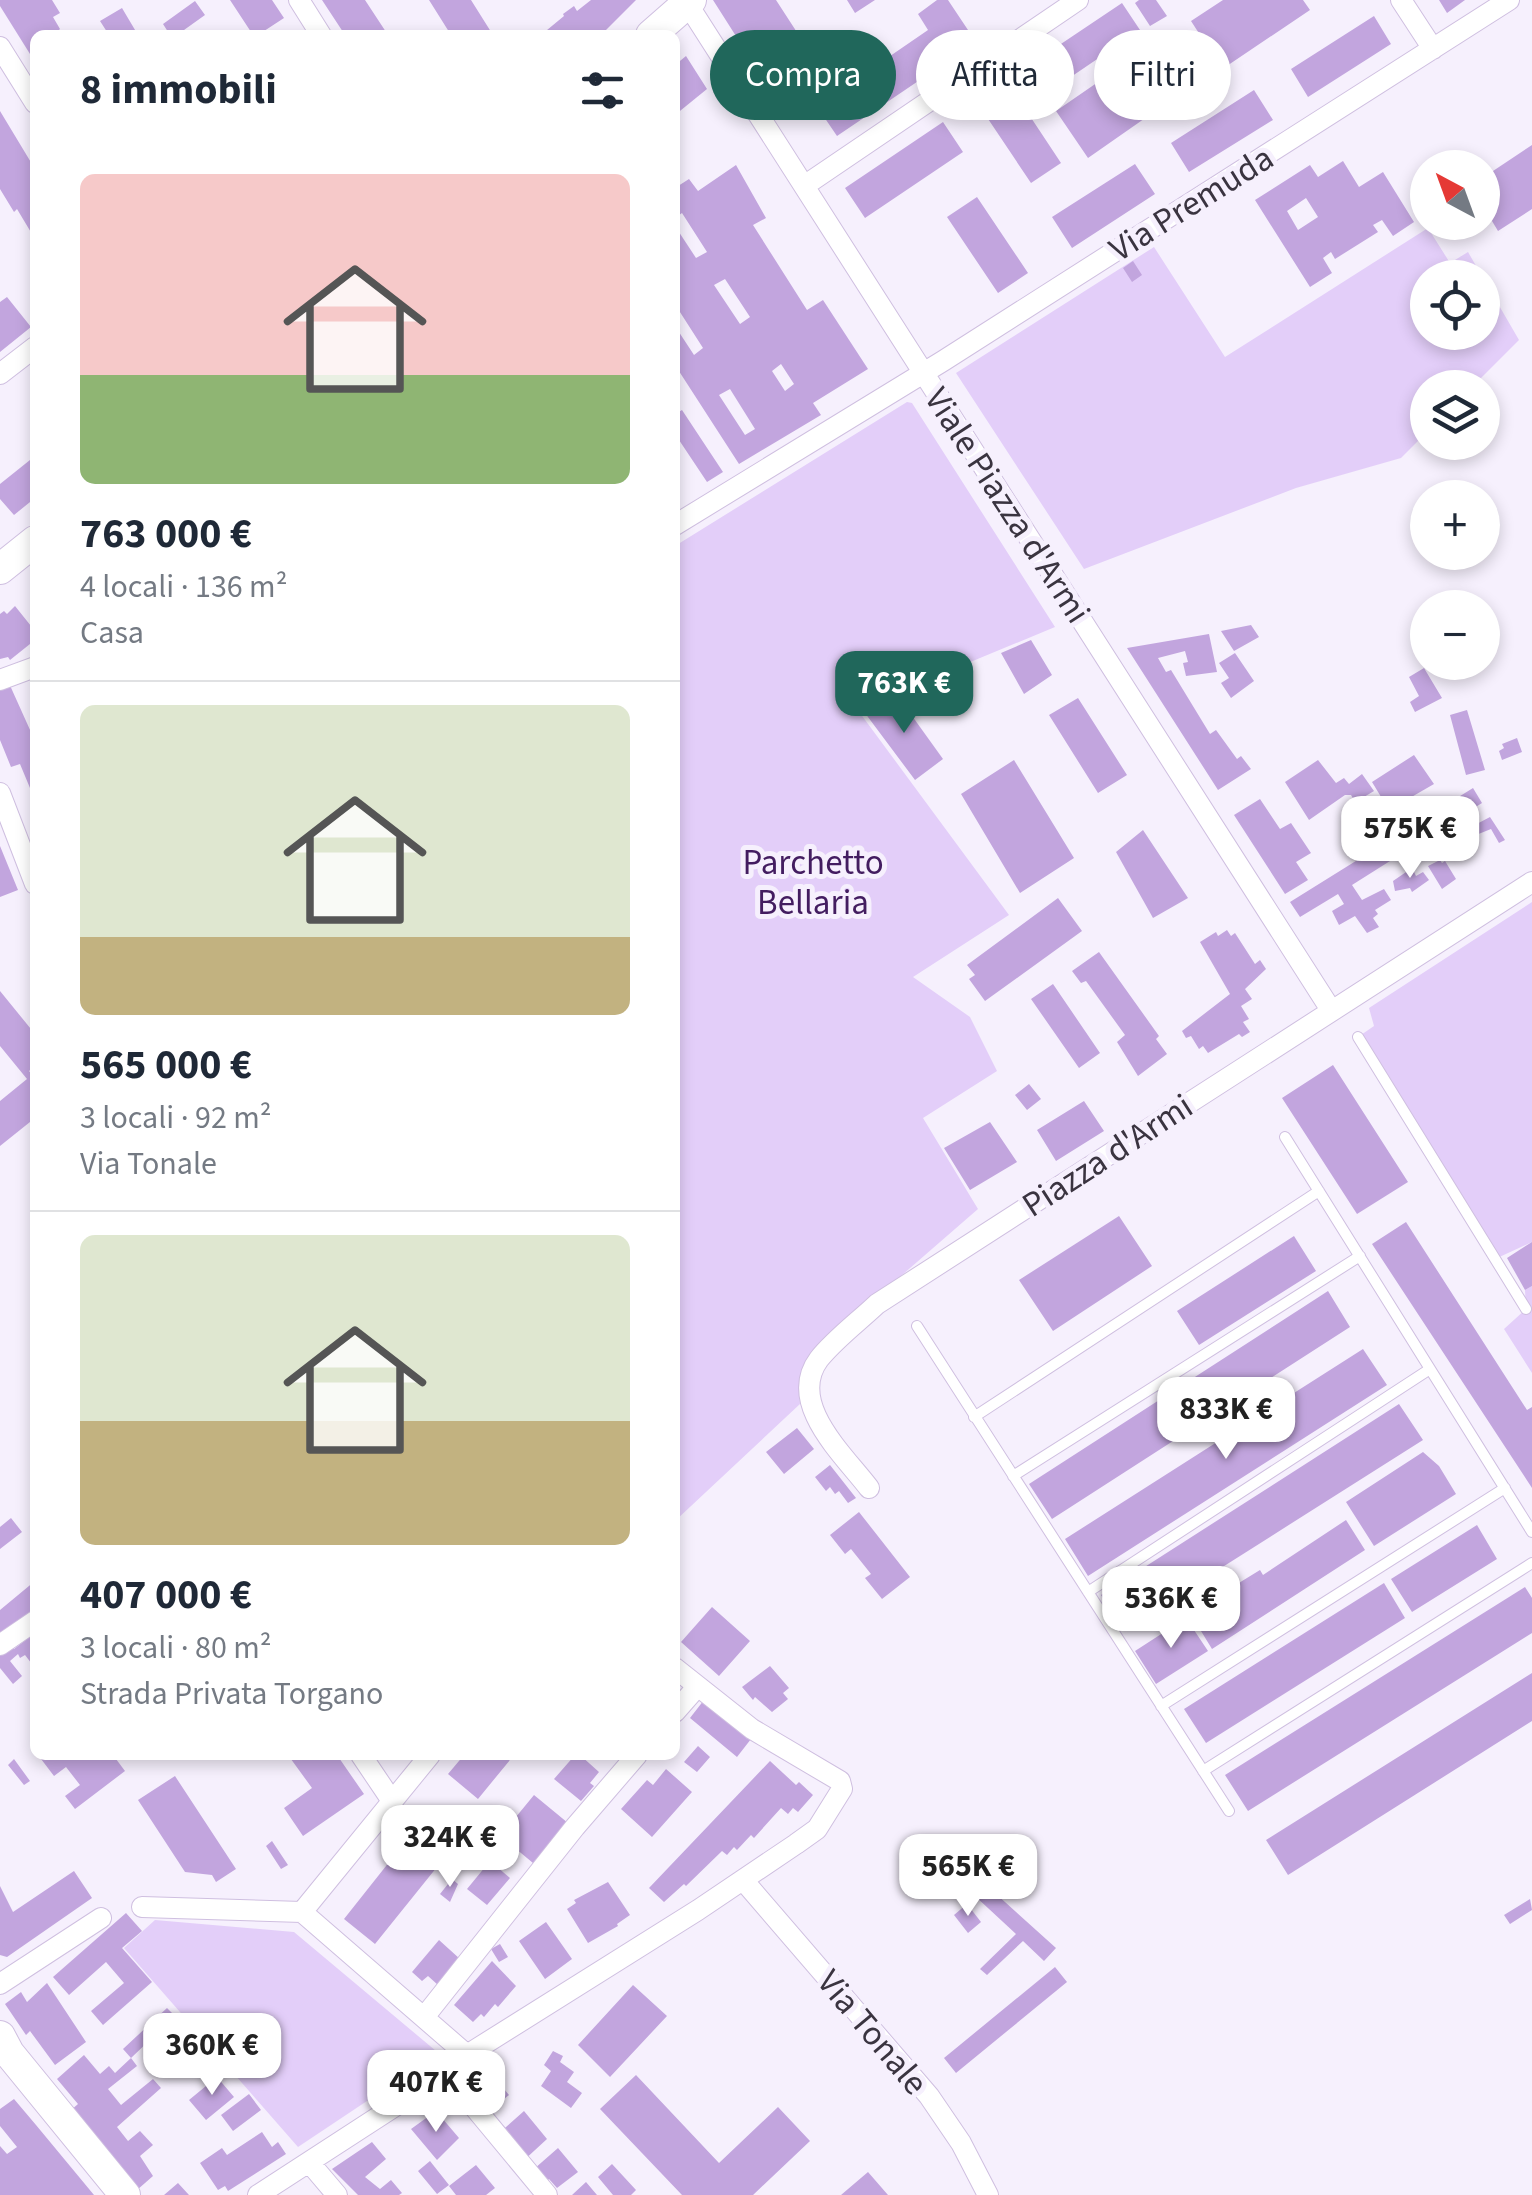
<!DOCTYPE html>
<html lang="it">
<meta charset="utf-8">
<style>
:root{--surface:#fff;--page:#f2f2f3;--text:#1f2937;--muted:#747a83;--line:#e0e1e3;--accent:#20675b}
body{margin:0;font-family:"Source Sans 3",sans-serif;background:var(--page);color:var(--text);height:100vh;display:flex;flex-direction:column;font-size:38px;white-space:nowrap}
*{box-sizing:border-box;margin:0}
p{font-size:32px;color:var(--muted)}
.icon{flex:none;width:55px;height:55px;fill:none;stroke:currentColor;stroke-width:2;stroke-linecap:round;stroke-linejoin:round}
.map{position:relative;flex:1;overflow:hidden}
.drawer{position:absolute;left:30px;top:30px;width:650px;height:1730px;display:flex;flex-direction:column;background:var(--surface);border-radius:15px;box-shadow:0 5px 15px #0003}
.drawer>*{flex:none}
.hud{position:absolute;left:710px;top:30px;width:670px;height:90px;display:flex;gap:20px}
.needle{width:65px;rotate:319deg}
.fabs{position:absolute;left:1410px;top:150px;display:grid;gap:20px}
.fabs a{display:grid;place-items:center;width:90px;height:90px;border-radius:50%;background:var(--surface);box-shadow:0 5px 15px #0003;font-size:50px}
.price{position:absolute;translate:-50% -85px;padding:0 22px;border-radius:20px;background:#fff;color:#222;font-size:32px;line-height:65px;filter:drop-shadow(0 2px 5px #0008)}
.price::after{content:'';position:absolute;left:50%;top:60px;width:30px;height:22px;margin-left:-15px;background:inherit;clip-path:polygon(0 0,100% 0,50% 100%)}
.price.selected{background:var(--accent);color:#fff}
ul{padding:0;list-style:none}
li{display:grid;align-content:center;gap:20px;height:530px;padding:0 50px}
li+li{border-top:2px solid var(--line)}
li span{display:grid;place-items:center;height:310px;border-radius:15px;color:#555}
li>.icon{margin-inline-start:auto}
span .icon{width:180px;height:180px;fill:#fffc;stroke-width:1}
li b{font-size:42px}
h2{display:flex;justify-content:space-between;align-items:center;height:120px;padding:0 50px;font-size:42px}
.pill{padding:0 35px;border-radius:45px;background:var(--surface);box-shadow:0 5px 15px #0003;font-size:35px;line-height:90px}
.pill.selected{background:var(--accent);color:#fff}
.map>svg:first-child{display:block}
.green{fill:#e3cef9;fill-rule:evenodd}
.building{fill:#c2a5de;fill-rule:evenodd}
.lines{fill:none;stroke-linecap:round;stroke-linejoin:round}
.lane-casing{stroke:#cfbfe0;stroke-width:12}
.street-casing{stroke:#cfbfe0;stroke-width:22}
.secondary-casing{stroke:#cfbfe0;stroke-width:32}
.lane{stroke:#fff;stroke-width:10}
.street{stroke:#fff;stroke-width:20}
.secondary{stroke:#fff;stroke-width:30}
.labels{text-anchor:middle;stroke-width:10;stroke-linejoin:round;paint-order:stroke}
.street-label{font-size:35px;fill:#3a3440;stroke:#f6f0fd}
.park-label{font-size:35px;fill:#431d60;stroke:#f6f0fd}
</style>
<div class="map">
<svg width="1532" height="2195" viewBox="0 0 1532 2195">
<rect width="100%" height="100%" fill="#f6f0fd"/>
<path class="green" d="M 1428,228 L 1450,263 L 1468,252 L 1519,340 L 1472,387 L 1428,388 L 1427,432 L 1401,458 L 1296,488 L 1084,569 L 956,373 L 1154,247 L 1225,357 ZM 1428,278 L 1482,278 L 1482,332 L 1428,332 Z
M 907,402 L 912,403 L 1055,627 L 857,709 L 1009,915 L 913,977 L 970,1017 L 997,1071 L 923,1118 L 978,1209 L 810,1355 L 799,1385 L 800,1404 L 675,1521 L 675,546 Z
M 1532,902 L 1532,1242 L 1495,1259 L 1358,1037 L 1374,1026 L 1369,1008 Z
M 1532,1286 L 1532,1373 L 1504,1329 L 1526,1309 L 1525,1290 Z
M 155,1920 L 294,1932 L 436,2051 L 436,2055 L 298,2147 L 124,1948 Z"/>
<path class="building" d="M 0,0 L 52,0 L 60,13 L 53,17 L 60,29 L 54,35 L 35,35 L 35,62 L 0,6 Z
M 230,0 L 272,0 L 284,18 L 258,35 L 253,35 Z
M 322,0 L 365,0 L 388,35 L 345,35 Z
M 429,0 L 471,0 L 493,35 L 451,35 Z
M 591,0 L 636,0 L 601,35 L 541,35 L 564,16 L 563,14 L 574,6 L 577,11 Z
M 713,0 L 776,0 L 800,37 L 755,66 Z
M 847,0 L 875,0 L 855,13 Z
M 937,0 L 948,0 L 976,42 L 837,136 L 805,89 L 834,70 L 845,87 L 928,30 L 918,14 Z
M 1139,0 L 1156,0 L 1167,16 L 1150,26 L 1135,3 Z
M 1223,0 L 1303,0 L 1310,10 L 1209,78 L 1189,47 L 1202,38 L 1191,21 Z
M 1439,0 L 1465,0 L 1447,13 Z
M 195,1 L 205,15 L 177,35 L 170,35 L 163,24 Z
M 1122,3 L 1140,30 L 1059,85 L 1040,58 Z
M 122,8 L 138,35 L 109,35 L 100,21 Z
M 1374,16 L 1391,44 L 1308,97 L 1291,69 Z
M 1146,49 L 1160,65 L 1174,55 L 1194,84 L 1088,158 L 1056,111 Z
M 686,56 L 707,89 L 675,115 L 675,65 Z
M 1006,80 L 1061,163 L 1031,183 L 976,101 Z
M 1254,90 L 1273,120 L 1189,172 L 1171,143 Z
M 0,111 L 35,169 L 35,239 L 17,209 L 14,212 L 0,189 Z
M 943,122 L 963,152 L 865,218 L 845,188 Z
M 1532,145 L 1532,209 L 1498,231 L 1486,211 L 1494,207 L 1492,204 L 1485,209 L 1482,205 L 1482,170 L 1487,168 L 1490,173 Z
M 1343,161 L 1359,187 L 1383,172 L 1414,222 L 1393,236 L 1382,220 L 1373,225 L 1378,232 L 1335,259 L 1331,252 L 1323,258 L 1332,273 L 1310,287 L 1255,200 L 1310,165 L 1318,177 ZM 1306,198 L 1318,217 L 1298,230 L 1287,211 Z
M 1135,164 L 1155,194 L 1072,248 L 1052,217 Z
M 736,165 L 766,218 L 753,225 L 807,310 L 823,300 L 868,369 L 813,403 L 821,415 L 739,464 L 675,365 L 675,326 L 694,355 L 703,348 L 678,309 L 675,311 L 675,226 L 696,258 L 707,252 L 682,213 L 675,218 L 675,188 L 689,179 L 698,191 ZM 725,279 L 750,317 L 740,324 L 714,285 ZM 781,364 L 794,384 L 785,391 L 772,371 ZM 730,389 L 755,429 L 745,435 L 719,395 Z
M 977,197 L 1028,273 L 998,293 L 947,217 Z
M 1133,261 L 1142,275 L 1132,282 L 1123,268 Z
M 7,297 L 31,327 L 0,352 L 0,302 Z
M 682,410 L 723,472 L 707,482 L 675,434 L 675,414 Z
M 35,456 L 35,498 L 14,515 L 0,499 L 0,484 Z
M 15,606 L 35,631 L 35,640 L 10,660 L 8,657 L 0,659 L 0,614 L 4,611 L 7,614 Z
M 1251,625 L 1259,637 L 1234,651 L 1221,631 Z
M 1209,634 L 1217,672 L 1186,676 L 1183,663 L 1188,662 L 1185,651 L 1158,658 L 1166,672 L 1171,670 L 1210,734 L 1216,730 L 1237,759 L 1241,756 L 1251,769 L 1218,790 L 1127,648 Z
M 1031,640 L 1052,675 L 1024,694 L 1001,653 Z
M 1235,653 L 1254,681 L 1231,698 L 1221,683 L 1229,678 L 1219,663 Z
M 1424,668 L 1442,698 L 1415,712 L 1410,702 L 1419,696 L 1409,677 Z
M 8,681 L 35,741 L 35,800 L 20,764 L 11,767 L 0,740 L 0,685 Z
M 897,695 L 943,759 L 915,780 L 862,709 Z
M 1078,698 L 1127,775 L 1098,793 L 1049,715 Z
M 1467,710 L 1485,770 L 1466,775 L 1450,715 Z
M 1517,738 L 1522,752 L 1502,760 L 1499,751 L 1504,748 L 1502,744 Z
M 1414,755 L 1434,784 L 1389,810 L 1372,782 Z
M 1014,760 L 1074,858 L 1020,893 L 961,794 Z
M 1318,760 L 1336,783 L 1344,778 L 1349,784 L 1362,774 L 1374,791 L 1359,800 L 1366,810 L 1358,817 L 1352,808 L 1356,803 L 1351,795 L 1345,795 L 1309,820 L 1285,782 Z
M 1473,788 L 1482,803 L 1352,885 L 1362,900 L 1384,889 L 1391,900 L 1375,910 L 1378,914 L 1373,918 L 1379,927 L 1367,933 L 1355,916 L 1339,925 L 1332,911 L 1344,904 L 1338,894 L 1300,917 L 1290,902 Z
M 1260,799 L 1280,829 L 1291,823 L 1311,853 L 1296,862 L 1308,880 L 1285,894 L 1234,815 Z
M 1490,817 L 1505,840 L 1499,843 L 1491,829 L 1476,835 L 1471,827 Z
M 1143,830 L 1188,898 L 1153,918 L 1116,852 Z
M 0,846 L 18,890 L 0,897 Z
M 1440,860 L 1442,863 L 1445,861 L 1456,879 L 1442,889 L 1428,866 Z
M 1412,868 L 1416,876 L 1423,872 L 1429,880 L 1412,892 L 1410,888 L 1395,891 L 1393,881 Z
M 1058,898 L 1082,931 L 985,1001 L 969,979 L 975,975 L 967,965 Z
M 1227,930 L 1231,936 L 1235,933 L 1255,964 L 1260,960 L 1266,969 L 1245,989 L 1252,999 L 1241,1006 L 1249,1019 L 1243,1022 L 1250,1032 L 1242,1037 L 1239,1034 L 1208,1053 L 1203,1046 L 1199,1049 L 1191,1036 L 1186,1038 L 1182,1031 L 1230,994 L 1200,942 L 1216,932 L 1218,936 Z
M 1099,952 L 1159,1036 L 1156,1039 L 1167,1054 L 1138,1076 L 1117,1042 L 1125,1035 L 1086,981 L 1081,983 L 1072,971 Z
M 1053,984 L 1100,1053 L 1079,1068 L 1031,999 Z
M 0,991 L 35,1034 L 35,1066 L 29,1071 L 35,1078 L 35,1118 L 0,1146 L 0,1101 L 27,1079 L 0,1046 Z
M 1333,1065 L 1408,1182 L 1357,1214 L 1282,1098 Z
M 1029,1084 L 1041,1099 L 1027,1110 L 1015,1095 Z
M 1084,1101 L 1104,1131 L 1056,1161 L 1037,1130 Z
M 990,1122 L 1017,1162 L 970,1190 L 944,1148 Z
M 1119,1216 L 1152,1266 L 1053,1331 L 1019,1280 Z
M 1406,1222 L 1527,1410 L 1532,1407 L 1532,1488 L 1372,1244 Z
M 1294,1236 L 1316,1271 L 1199,1345 L 1177,1311 Z
M 1532,1242 L 1532,1286 L 1525,1290 L 1507,1258 Z
M 1328,1291 L 1350,1327 L 1052,1519 L 1029,1484 Z
M 1363,1349 L 1387,1385 L 1088,1576 L 1065,1539 Z
M 1399,1404 L 1423,1440 L 1123,1630 L 1101,1595 Z
M 797,1428 L 814,1449 L 784,1474 L 766,1452 Z
M 1423,1452 L 1439,1466 L 1456,1494 L 1374,1546 L 1346,1502 Z
M 830,1465 L 856,1498 L 848,1503 L 839,1491 L 835,1494 L 830,1487 L 826,1491 L 815,1477 Z
M 859,1512 L 910,1577 L 882,1599 L 865,1578 L 871,1574 L 851,1549 L 845,1554 L 830,1535 Z
M 11,1518 L 22,1532 L 0,1549 L 0,1527 Z
M 1346,1520 L 1365,1550 L 1212,1649 L 1190,1613 L 1260,1570 L 1263,1575 Z
M 1477,1525 L 1497,1559 L 1412,1612 L 1391,1579 Z
M 35,1581 L 35,1610 L 0,1637 L 0,1610 Z
M 1384,1583 L 1405,1618 L 1206,1743 L 1184,1709 Z
M 1525,1587 L 1532,1598 L 1532,1633 L 1248,1811 L 1225,1775 Z
M 712,1607 L 750,1641 L 719,1676 L 681,1642 Z
M 1186,1618 L 1208,1651 L 1156,1684 L 1135,1651 Z
M 32,1635 L 35,1639 L 35,1668 L 25,1655 L 20,1658 L 18,1654 L 10,1661 L 22,1676 L 13,1684 L 0,1668 L 0,1654 L 11,1646 L 14,1649 Z
M 770,1666 L 789,1688 L 783,1693 L 788,1699 L 772,1712 L 755,1697 L 753,1700 L 742,1687 Z
M 1532,1673 L 1532,1721 L 1288,1875 L 1266,1840 Z
M 704,1700 L 751,1739 L 737,1757 L 690,1718 Z
M 698,1746 L 710,1757 L 697,1772 L 684,1762 Z
M 38,1755 L 113,1755 L 125,1771 L 75,1809 L 65,1796 L 80,1785 L 66,1767 L 54,1776 Z
M 288,1755 L 337,1755 L 364,1794 L 303,1836 L 284,1808 L 312,1788 Z
M 464,1755 L 514,1755 L 478,1799 L 448,1774 Z
M 575,1755 L 580,1755 L 599,1772 L 590,1783 L 594,1786 L 581,1801 L 554,1779 Z
M 14,1759 L 30,1781 L 24,1785 L 8,1765 Z
M 770,1761 L 796,1785 L 799,1782 L 813,1795 L 798,1812 L 793,1808 L 788,1814 L 781,1808 L 754,1838 L 751,1835 L 737,1850 L 734,1847 L 727,1855 L 722,1851 L 686,1886 L 684,1884 L 664,1902 L 649,1888 Z
M 666,1769 L 692,1792 L 652,1837 L 621,1809 L 647,1780 L 653,1785 Z
M 175,1776 L 236,1869 L 216,1882 L 212,1875 L 185,1872 L 138,1800 Z
M 534,1795 L 568,1823 L 533,1863 L 509,1843 L 519,1831 L 511,1823 Z
M 474,1835 L 485,1845 L 476,1856 L 465,1846 Z
M 409,1837 L 441,1862 L 375,1944 L 344,1919 Z
M 272,1841 L 288,1865 L 281,1869 L 266,1846 Z
M 490,1861 L 510,1878 L 487,1905 L 467,1889 Z
M 74,1871 L 92,1898 L 7,1957 L 0,1955 L 0,1886 L 13,1912 Z
M 452,1879 L 458,1884 L 450,1902 L 440,1894 Z
M 608,1882 L 630,1915 L 617,1924 L 618,1926 L 588,1943 L 567,1909 L 576,1903 L 574,1900 Z
M 985,1884 L 1056,1948 L 1044,1961 L 1023,1941 L 987,1975 L 980,1969 L 1016,1934 L 975,1896 Z
M 1530,1899 L 1532,1910 L 1510,1924 L 1504,1915 Z
M 967,1904 L 981,1922 L 968,1933 L 954,1915 Z
M 126,1913 L 142,1931 L 122,1948 L 152,1982 L 103,2025 L 91,2011 L 124,1983 L 106,1962 L 69,1995 L 53,1977 Z
M 546,1922 L 572,1959 L 545,1979 L 519,1941 Z
M 439,1940 L 460,1959 L 438,1985 L 428,1976 L 422,1981 L 412,1972 Z
M 500,1944 L 508,1957 L 499,1962 L 491,1949 Z
M 492,1961 L 516,1986 L 498,2007 L 495,2004 L 484,2017 L 481,2014 L 473,2022 L 454,2005 Z
M 1055,1967 L 1067,1982 L 956,2073 L 944,2058 Z
M 47,1983 L 86,2042 L 55,2065 L 30,2031 L 26,2035 L 5,2004 L 21,1992 L 27,2002 Z
M 633,1985 L 667,2016 L 610,2077 L 578,2045 Z
M 167,2008 L 175,2016 L 131,2058 L 137,2066 L 108,2089 L 121,2105 L 153,2079 L 161,2088 L 117,2127 L 128,2141 L 140,2131 L 153,2145 L 140,2156 L 153,2176 L 137,2190 L 70,2111 L 78,2104 L 57,2079 L 84,2055 L 100,2074 L 109,2066 L 115,2073 L 131,2058 L 123,2049 Z
M 553,2051 L 563,2056 L 560,2062 L 574,2072 L 567,2082 L 582,2093 L 571,2108 L 541,2086 L 551,2071 L 544,2065 Z
M 489,2071 L 509,2095 L 486,2113 L 466,2089 Z
M 636,2075 L 719,2163 L 778,2107 L 810,2141 L 753,2195 L 682,2195 L 600,2109 Z
M 217,2077 L 234,2097 L 206,2120 L 189,2100 Z
M 249,2094 L 261,2110 L 233,2131 L 221,2115 Z
M 14,2099 L 36,2125 L 94,2195 L 0,2195 L 0,2146 L 7,2154 L 17,2147 L 0,2126 L 0,2109 Z
M 436,2111 L 459,2138 L 437,2160 L 411,2129 Z
M 524,2111 L 547,2139 L 522,2162 L 498,2134 Z
M 262,2132 L 272,2147 L 278,2142 L 286,2154 L 228,2191 L 225,2186 L 218,2190 L 200,2163 L 222,2148 L 227,2155 Z
M 372,2142 L 386,2159 L 365,2177 L 380,2189 L 391,2180 L 402,2193 L 399,2195 L 358,2195 L 332,2169 Z
M 558,2148 L 578,2172 L 557,2188 L 549,2179 L 545,2183 L 534,2169 Z
M 430,2161 L 449,2185 L 437,2194 L 418,2171 Z
M 612,2164 L 636,2190 L 631,2195 L 613,2195 L 598,2177 Z
M 476,2165 L 495,2188 L 486,2195 L 456,2195 L 449,2186 Z
M 868,2172 L 888,2195 L 841,2195 Z
M 586,2182 L 597,2195 L 572,2195 Z
M 178,2183 L 189,2195 L 164,2195 Z"/>
<g class="lines">
<g class="lane-casing">
<path id="lane" d="M 1358,1037 L 1526,1309
M 1285,1137 L 1532,1532
M 917,1326 L 1229,1811
M 974,1417 L 1319,1191
M 1013,1476 L 1360,1256
M 1088,1592 L 1430,1369
M 1161,1706 L 1505,1488
M 1203,1771 L 1532,1563"/>
</g>
<g class="street-casing">
<path id="street" d="M 299,0 L 321,35
M 685,0 L 1331,1010
M 1401,0 L 1433,49
M 0,47 L 35,103
M 804,186 L 1078,0
M 0,374 L 35,347
M 675,525 L 943,361 L 1509,0
M 0,680 L 35,667
M 0,793 L 35,884
M 869,1488 C 844,1455 786,1403 819,1359 C 835,1339 858,1322 877,1304 L 1532,882
M 0,1645 L 35,1621
M 675,1712 L 697,1687
M 361,1755 L 392,1801
M 430,1755 L 302,1912 L 467,2055
M 743,1880 L 929,2096 L 961,2143 L 988,2195
M 142,1907 L 302,1912
M 0,1984 L 101,1918
M 425,2016 L 575,1827 L 637,1755
M 446,2073 L 547,2195
M 309,2162 L 337,2195
M 258,2195 L 446,2073 L 467,2055 L 698,1910 L 796,1844 L 817,1829 L 842,1789 L 840,1781 L 752,1729 L 675,1668"/>
</g>
<g class="secondary-casing">
<path id="secondary" d="M 651,35 L 691,0
M 0,569 L 35,541
M 0,2036 L 9,2053 L 125,2195"/>
</g>
<use href="#lane" class="lane"/>
<use href="#street" class="street"/>
<use href="#secondary" class="secondary"/>
</g>
<g class="labels">
<g class="street-label">
<text transform="translate(1191 203) rotate(-32)" y="12">Via Premuda</text>
<text transform="translate(1008 505) rotate(57)" y="12">Viale Piazza d'Armi</text>
<text transform="translate(1107 1155) rotate(-33)" y="12">Piazza d'Armi</text>
<text transform="translate(873 2032) rotate(50)" y="12">Via Tonale</text>
</g>
<g class="park-label">
<text x="813" y="874">Parchetto<tspan x="813" dy="40">Bellaria</tspan></text>
</g>
</g>
</svg>
<div class="fabs">
<a><svg class="needle" viewBox="-14 -14 28 28"><path d="M0-13l5 13h-10z" fill="#e53935"/><path d="M0 13l5-13h-10z" fill="#747a83"/></svg></a>
<a><svg class="icon" aria-label="locate" viewBox="0 0 24 24"><circle cx="12" cy="12" r="6"/><path d="M12 2v4M12 18v4M2 12h4M18 12h4"/></svg></a>
<a><svg class="icon" aria-label="layers" viewBox="0 0 24 24"><path d="M12 4l9 5-9 5-9-5zM3 14l9 5 9-5"/></svg></a>
<a>+</a>
<a>−</a>
</div>
<b class="price selected" style="left:904px;top:736px">763K €</b>
<b class="price" style="left:1410px;top:881px">575K €</b>
<b class="price" style="left:1226px;top:1462px">833K €</b>
<b class="price" style="left:1171px;top:1651px">536K €</b>
<b class="price" style="left:450px;top:1890px">324K €</b>
<b class="price" style="left:968px;top:1919px">565K €</b>
<b class="price" style="left:212px;top:2098px">360K €</b>
<b class="price" style="left:436px;top:2135px">407K €</b>
<div class="hud">
<a class="pill selected">Compra</a>
<a class="pill">Affitta</a>
<a class="pill">Filtri</a>
</div>
<section class="drawer">
<h2>8 immobili<svg class="icon" aria-label="filters" viewBox="0 0 24 24"><path d="M4 7h16M4 17h16"/><circle cx="9" cy="7" r="2"/><circle cx="15" cy="17" r="2"/></svg></h2>
<ul>
<li><span style="background:linear-gradient(#f6c9c9 65%,#8fb573 0)"><svg class="icon" aria-label="home" viewBox="0 0 24 24"><path d="M3 11l9-7 9 7M6 9v11h12V9"/></svg></span><div><b>763 000 €</b><p>4 locali · 136 m²</p><p>Casa</p></div></li>
<li><span style="background:linear-gradient(#dfe7d0 75%,#c2b280 0)"><svg class="icon" aria-label="home" viewBox="0 0 24 24"><path d="M3 11l9-7 9 7M6 9v11h12V9"/></svg></span><div><b>565 000 €</b><p>3 locali · 92 m²</p><p>Via Tonale</p></div></li>
<li><span style="background:linear-gradient(#dfe7d0 60%,#c2b280 0)"><svg class="icon" aria-label="home" viewBox="0 0 24 24"><path d="M3 11l9-7 9 7M6 9v11h12V9"/></svg></span><div><b>407 000 €</b><p>3 locali · 80 m²</p><p>Strada Privata Torgano</p></div></li>
</ul>
</section>
</div>
